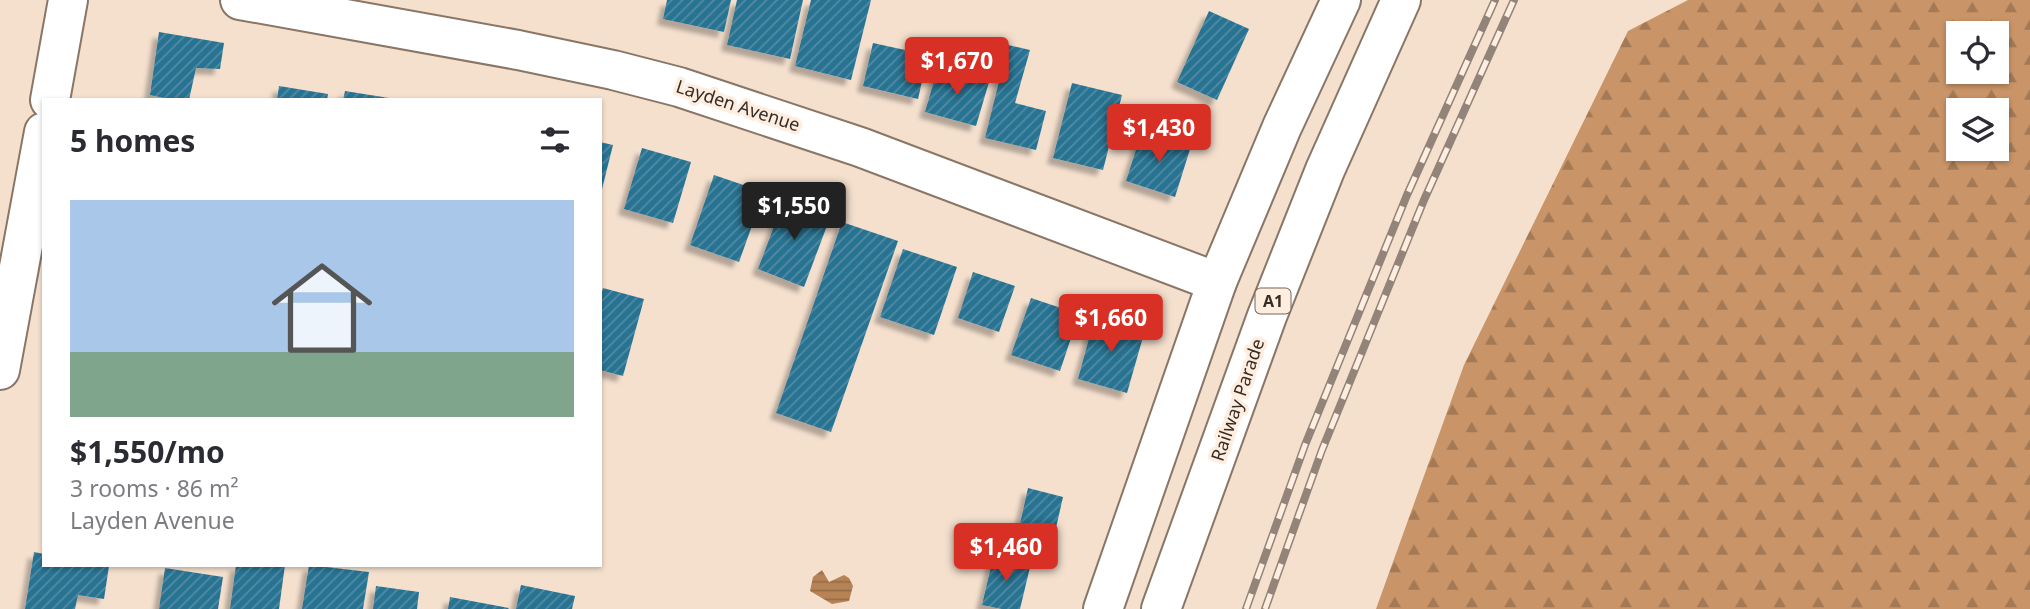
<!DOCTYPE html>
<meta charset="utf-8">
<style>
:root{--surface:#fff;--page:#f7f7f7;--text:#2b2b33;--muted:#7c7c81;--line:#e1e1e2;--accent:#d93025}
body{margin:0;font-family:"Noto Sans",sans-serif;background:var(--page);color:var(--text);height:100vh;display:flex;flex-direction:column;font-size:26px;white-space:nowrap}
*{box-sizing:border-box;margin:0}
p{font-size:23px;color:var(--muted)}
.icon{flex:none;width:38px;height:38px;fill:none;stroke:currentColor;stroke-width:2;stroke-linecap:round;stroke-linejoin:round}
.map{position:relative;flex:1;overflow:hidden}
.sheet{position:absolute;left:42px;top:98px;width:560px;height:469px;display:flex;flex-direction:column;background:var(--surface);border-radius:0px;box-shadow:0 2px 5px #0004}
.sheet>*{flex:none}
.fabs{position:absolute;left:1946px;top:21px;display:grid;gap:14px}
.fabs a{display:grid;place-items:center;width:63px;height:63px;border-radius:0px;background:var(--surface);box-shadow:0 2px 5px #0004;font-size:35px}
.price{position:absolute;translate:-50% -60px;padding:0 16px;border-radius:7px;background:var(--accent);color:#fff;font-size:23px;line-height:46px;filter:drop-shadow(0 2px 4px #0008)}
.price::after{content:'';position:absolute;left:50%;top:42px;width:21px;height:16px;margin-left:-10px;background:inherit;clip-path:polygon(0 0,100% 0,50% 100%)}
.price.active{background:#222;color:#fff}
ul{padding:0;list-style:none}
li{display:grid;align-content:center;gap:14px;height:371px;padding:0 28px}
li+li{border-top:2px solid var(--line)}
li span{display:grid;place-items:center;height:217px;border-radius:0px;color:#555}
li>.icon{margin-inline-start:auto}
span .icon{width:126px;height:126px;fill:#fffc;stroke-width:1}
li b{font-size:30px}
h2{display:flex;justify-content:space-between;align-items:center;height:84px;padding:0 28px;font-size:30px}
.map>svg:first-child{display:block}
.forest{fill:url(#forest-firs);fill-rule:evenodd}
.water{fill:url(#water-rules)}
.building{fill:url(#building-hatch);filter:url(#shadow)}
.lines{fill:none;stroke-linecap:round;stroke-linejoin:round}
.minor-casing{stroke:#897667;stroke-width:42}
.highway-casing{stroke:#897667;stroke-width:42}
.minor{stroke:#fff;stroke-width:38}
.highway{stroke:#fff;stroke-width:38}
.rail-casing{stroke:#928478;stroke-width:8}
.rail{stroke:#ffeee0;stroke-width:5;stroke-dasharray:16;stroke-linecap:butt}
.labels{text-anchor:middle;stroke-width:7;stroke-linejoin:round;paint-order:stroke}
.shield{fill:#ffeee0;stroke:#72675e;stroke-width:2}
.shield-label{font-size:16px;font-weight:bold;fill:#352d26}
.street-label{font-size:18px;fill:#352d26;stroke:#ffeee0}
</style>
<div class="map">
<svg width="2030" height="609" viewBox="0 0 2030 609">
<defs>
<pattern id="forest-firs" width="22" height="20" patternUnits="userSpaceOnUse" patternTransform="scale(1.75)"><rect width="22" height="20" fill="#c99467"/><path d="M5 1l3.5 6h-7zM16 11l3.5 6h-7z" fill="#a47955"/></pattern>
<pattern id="water-rules" width="6" height="5" patternUnits="userSpaceOnUse" patternTransform="scale(1.75)"><rect width="6" height="5" fill="#b68356"/><path d="M0 2.5h6" fill="none" stroke="#956c47"/></pattern>
<pattern id="building-hatch" width="6" height="6" patternUnits="userSpaceOnUse" patternTransform="scale(1.75)"><rect width="6" height="6" fill="#277393"/><path d="M-1 1l2-2M0 6l6-6M5 7l2-2" fill="none" stroke="#568aa0"/></pattern>
<filter id="shadow"><feDropShadow dx="-6" dy="6" stdDeviation="2" flood-color="#0004"/></filter>
</defs>
<rect width="100%" height="100%" fill="#f5e0ce"/>
<path class="forest" d="M 1688,0 L 2030,0 L 2030,609 L 1376,609 L 1464,365 L 1628,31 ZM 1958,33 L 1997,33 L 1997,72 L 1958,72 ZM 1958,110 L 1997,110 L 1997,149 L 1958,149 Z"/>
<path class="water" d="M 822,570 L 829,582 L 844,575 L 849,578 L 853,586 L 849,601 L 832,604 L 810,591 L 813,577 Z"/>
<path class="building" d="M 667,0 L 731,0 L 724,32 L 663,19 Z
M 737,0 L 803,0 L 790,59 L 727,45 Z
M 811,0 L 871,0 L 851,80 L 795,66 Z
M 1209,11 L 1249,29 L 1217,100 L 1177,82 Z
M 159,32 L 224,43 L 220,69 L 196,68 L 189,100 L 174,100 L 150,95 Z
M 873,43 L 928,55 L 918,99 L 863,86 Z
M 1008,45 L 1030,50 L 1015,103 L 1046,111 L 1036,150 L 985,138 Z
M 938,67 L 989,82 L 976,126 L 925,112 Z
M 1072,83 L 1122,95 L 1103,170 L 1053,158 Z
M 279,86 L 328,94 L 327,100 L 277,100 Z
M 345,91 L 389,98 L 389,100 L 343,100 Z
M 1142,131 L 1191,146 L 1175,197 L 1126,181 Z
M 600,142 L 613,145 L 601,193 L 600,193 Z
M 642,148 L 691,162 L 673,223 L 624,209 Z
M 714,175 L 764,192 L 739,262 L 690,245 Z
M 785,197 L 831,215 L 804,287 L 758,269 Z
M 842,222 L 898,241 L 831,432 L 776,413 Z
M 903,249 L 957,267 L 934,335 L 880,317 Z
M 973,272 L 1015,286 L 999,332 L 958,318 Z
M 603,288 L 644,299 L 623,376 L 600,370 L 600,296 Z
M 1031,298 L 1079,314 L 1060,371 L 1011,355 Z
M 1095,316 L 1145,330 L 1127,393 L 1078,379 Z
M 1028,488 L 1063,497 L 1051,550 L 1016,542 Z
M 34,552 L 44,554 L 44,565 L 109,566 L 104,599 L 78,595 L 75,609 L 25,609 Z
M 994,554 L 1031,563 L 1020,609 L 1002,609 L 982,605 Z
M 236,565 L 285,565 L 279,609 L 230,609 Z
M 309,565 L 369,572 L 363,609 L 302,609 Z
M 165,568 L 223,577 L 218,609 L 159,609 Z
M 521,585 L 575,596 L 572,609 L 516,609 Z
M 376,586 L 419,592 L 417,609 L 373,609 Z
M 450,597 L 509,608 L 508,609 L 448,609 Z"/>
<g class="lines">
<g class="minor-casing">
<path id="minor" d="M 240,0 L 518,50 L 613,70 L 679,87 L 860,147 L 1217,282
M 50,100 L 68,0
M 0,370 L 44,132"/>
</g>
<g class="highway-casing">
<path id="highway" d="M 1103,609 L 1217,282 L 1282,127 L 1341,0
M 1161,609 L 1267,316 L 1325,170 L 1401,0"/>
</g>
<use href="#minor" class="minor"/>
<use href="#highway" class="highway"/>
<g class="rail-casing">
<path id="rail" d="M 1246,609 L 1305,445 L 1407,195 L 1495,0
M 1265,609 L 1322,450 L 1424,200 L 1514,0"/>
</g>
<use href="#rail" class="rail"/>
</g>
<g class="labels">
<rect class="shield" x="1255.5" y="288.5" width="35" height="25" rx="5"/>
<g class="shield-label">
<text x="1273" y="307">A1</text>
</g>
<g class="street-label">
<text transform="translate(738 106) rotate(18)" y="6">Layden Avenue</text>
<text transform="translate(1238 400) rotate(-71)" y="6">Railway Parade</text>
</g>
</g>
</svg>
<div class="fabs">
<a><svg class="icon" aria-label="locate" viewBox="0 0 24 24"><circle cx="12" cy="12" r="6"/><path d="M12 2v4M12 18v4M2 12h4M18 12h4"/></svg></a>
<a><svg class="icon" aria-label="layers" viewBox="0 0 24 24"><path d="M12 4l9 5-9 5-9-5zM3 14l9 5 9-5"/></svg></a>
</div>
<b class="price" style="left:957px;top:97px">$1,670</b>
<b class="price" style="left:1159px;top:164px">$1,430</b>
<b class="price active" style="left:794px;top:242px">$1,550</b>
<b class="price" style="left:1111px;top:354px">$1,660</b>
<b class="price" style="left:1006px;top:583px">$1,460</b>
<section class="sheet">
<h2>5 homes<svg class="icon" aria-label="filters" viewBox="0 0 24 24"><path d="M4 7h16M4 17h16"/><circle cx="9" cy="7" r="2"/><circle cx="15" cy="17" r="2"/></svg></h2>
<ul>
<li><span style="background:linear-gradient(#a9c7e8 70%,#7fa58c 0)"><svg class="icon" aria-label="home" viewBox="0 0 24 24"><path d="M3 11l9-7 9 7M6 9v11h12V9"/></svg></span><div><b>$1,550/mo</b><p>3 rooms · 86 m²</p><p>Layden Avenue</p></div></li>
</ul>
</section>
</div>
